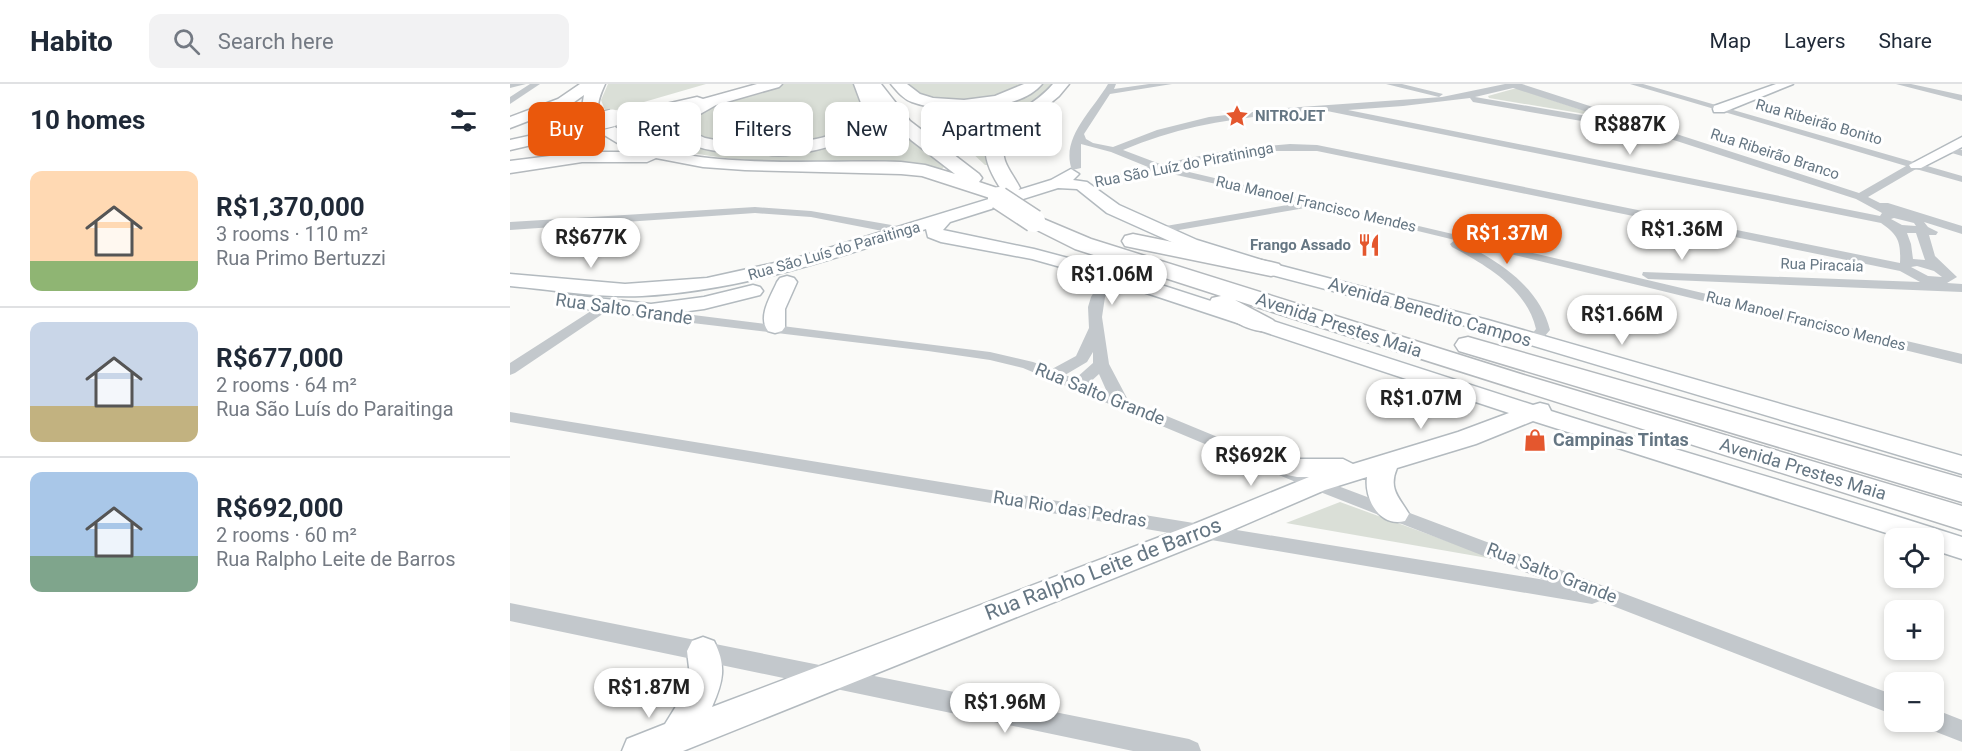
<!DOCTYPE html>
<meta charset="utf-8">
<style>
:root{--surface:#fff;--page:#f2f2f3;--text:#1f2937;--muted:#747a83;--line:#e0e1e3;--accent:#ea580c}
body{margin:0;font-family:Roboto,sans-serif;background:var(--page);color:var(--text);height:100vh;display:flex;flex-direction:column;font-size:22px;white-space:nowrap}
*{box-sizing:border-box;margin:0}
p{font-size:20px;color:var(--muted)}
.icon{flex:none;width:33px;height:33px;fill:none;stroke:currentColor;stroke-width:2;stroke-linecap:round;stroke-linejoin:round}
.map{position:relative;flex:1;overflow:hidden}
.panel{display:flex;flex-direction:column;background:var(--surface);width:510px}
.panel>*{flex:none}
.top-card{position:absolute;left:18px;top:18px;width:570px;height:54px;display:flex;gap:12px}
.fabs{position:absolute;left:1374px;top:444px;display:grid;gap:12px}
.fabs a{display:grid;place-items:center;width:60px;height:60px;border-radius:12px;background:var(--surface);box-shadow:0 3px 9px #0003;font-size:30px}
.price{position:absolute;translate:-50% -51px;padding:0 14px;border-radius:21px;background:#fff;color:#222;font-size:20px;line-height:39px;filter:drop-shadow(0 2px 3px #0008)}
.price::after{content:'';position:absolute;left:50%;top:36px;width:18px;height:14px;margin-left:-9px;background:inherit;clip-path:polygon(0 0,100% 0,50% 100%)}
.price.on{background:var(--accent);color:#fff}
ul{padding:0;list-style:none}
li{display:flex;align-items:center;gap:18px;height:150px;padding:0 30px}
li+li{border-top:2px solid var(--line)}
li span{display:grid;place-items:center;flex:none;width:168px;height:120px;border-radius:12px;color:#555}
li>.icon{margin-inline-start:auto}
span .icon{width:72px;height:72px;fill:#fffc;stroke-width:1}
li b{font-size:26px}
h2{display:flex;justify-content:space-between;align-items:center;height:72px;padding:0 30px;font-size:26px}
.tag{padding:0 21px;border-radius:12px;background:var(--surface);box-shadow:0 3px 9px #0003;font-size:21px;line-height:54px}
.tag.on{background:var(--accent);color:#fff}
header{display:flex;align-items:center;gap:36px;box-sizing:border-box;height:84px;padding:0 30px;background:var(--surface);border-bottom:2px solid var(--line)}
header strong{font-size:28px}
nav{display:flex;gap:33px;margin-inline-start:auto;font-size:21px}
.search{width:420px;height:54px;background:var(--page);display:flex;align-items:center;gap:15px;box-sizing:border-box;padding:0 21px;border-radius:12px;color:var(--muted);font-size:22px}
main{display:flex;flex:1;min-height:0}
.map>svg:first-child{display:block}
.green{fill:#dadfd7}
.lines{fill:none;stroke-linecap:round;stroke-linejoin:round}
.secondary-casing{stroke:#b3babf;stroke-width:3}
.highway-casing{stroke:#b4b9bd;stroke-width:3}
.street{fill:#c3c8cc;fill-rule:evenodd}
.secondary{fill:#fff;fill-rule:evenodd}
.highway{fill:#fff;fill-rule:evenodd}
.highway-bridge-far1-casing{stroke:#b4b9bd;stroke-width:19;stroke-linecap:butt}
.highway-bridge-casing{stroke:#b4b9bd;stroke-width:25;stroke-linecap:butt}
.highway-bridge-far1{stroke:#fff;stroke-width:17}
.highway-bridge{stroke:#fff;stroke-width:22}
.labels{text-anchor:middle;stroke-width:6;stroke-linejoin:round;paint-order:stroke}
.far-poi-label{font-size:15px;font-weight:bold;fill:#657683;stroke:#fff;text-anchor:start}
.far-street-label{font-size:15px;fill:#657683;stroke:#fff}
.street-label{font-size:18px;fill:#657683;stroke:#fff}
.poi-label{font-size:18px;font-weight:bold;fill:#657683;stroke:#fff;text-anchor:start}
.near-street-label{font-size:21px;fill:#657683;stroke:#fff}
</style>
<header>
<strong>Habito</strong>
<div class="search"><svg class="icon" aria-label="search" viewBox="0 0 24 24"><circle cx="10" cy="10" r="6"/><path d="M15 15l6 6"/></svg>Search here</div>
<nav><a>Map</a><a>Layers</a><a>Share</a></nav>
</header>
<main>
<section class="panel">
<h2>10 homes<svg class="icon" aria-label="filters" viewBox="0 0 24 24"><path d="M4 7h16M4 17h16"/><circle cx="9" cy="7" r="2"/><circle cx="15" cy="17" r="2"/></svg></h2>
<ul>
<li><span style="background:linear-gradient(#ffd9b3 75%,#8fb573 0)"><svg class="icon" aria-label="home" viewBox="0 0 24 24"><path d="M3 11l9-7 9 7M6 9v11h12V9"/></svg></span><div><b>R$1,370,000</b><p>3 rooms · 110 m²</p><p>Rua Primo Bertuzzi</p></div></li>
<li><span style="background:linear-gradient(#c9d6e8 70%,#c2b280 0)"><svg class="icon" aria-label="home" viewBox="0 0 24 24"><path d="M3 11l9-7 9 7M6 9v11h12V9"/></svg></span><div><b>R$677,000</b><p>2 rooms · 64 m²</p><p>Rua São Luís do Paraitinga</p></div></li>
<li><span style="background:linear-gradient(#a9c7e8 70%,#7fa58c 0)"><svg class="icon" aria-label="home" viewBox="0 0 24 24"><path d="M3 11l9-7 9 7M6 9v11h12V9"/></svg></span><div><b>R$692,000</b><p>2 rooms · 60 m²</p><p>Rua Ralpho Leite de Barros</p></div></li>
</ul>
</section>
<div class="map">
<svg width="1452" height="667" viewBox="0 0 1452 667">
<rect width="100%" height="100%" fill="#fafaf8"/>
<path class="green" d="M 98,0 L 196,0 L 96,29 L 91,16 Z
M 273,0 L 349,0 L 355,32 L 330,51 L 262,65 L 209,61 L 175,49 L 171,40 L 197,23 Z
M 398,0 L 521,0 C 490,21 449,17 414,15 Z
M 530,0 L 545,0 L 511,30 L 479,81 L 475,81 L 409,19 L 447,22 Z
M 1003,5 L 1009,5 L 1093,33 L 979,14 L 978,12 Z
M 190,21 L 159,39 L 158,48 L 167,56 L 193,64 L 231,70 L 263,70 L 360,41 L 371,30 L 434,83 L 431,86 C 337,71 239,89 148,60 C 133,55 119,51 106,41 Z
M 830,418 L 989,476 L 776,439 Z"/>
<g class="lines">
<g class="secondary-casing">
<path id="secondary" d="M 1266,0 L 1283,0 L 1214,28 L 1204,28 L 1203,25 L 1204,22 Z
M 1452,53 L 1452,63 L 1411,84 L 1401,84 L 1399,81 Z
M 561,85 L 569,90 L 563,96 L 577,98 L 609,121 L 687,156 L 768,181 L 978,236 L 1452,372 L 1452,390 L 964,244 L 754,189 L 675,164 L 597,129 L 567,105 L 548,104 L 440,138 L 433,146 L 524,165 L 611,188 L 1023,321 L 1030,319 L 1038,321 L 1041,327 C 1171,368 1303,405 1433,447 L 1452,453 L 1452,475 L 1424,466 L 1424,454 L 1392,454 L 1023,337 L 966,360 L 887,384 C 878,405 889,413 899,430 L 895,437 C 870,444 854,415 857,393 L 815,406 L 704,454 L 173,667 L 112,667 L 117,655 L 155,640 L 173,611 L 180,592 L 177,567 L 182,557 L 193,553 L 204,557 C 217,582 213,598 202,623 L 684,440 L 799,393 L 787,393 L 748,385 L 744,379 L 748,373 L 757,370 L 787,375 L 833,375 L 843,380 L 948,348 L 999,329 L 597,196 L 522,175 L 431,158 L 418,153 L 416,145 C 323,175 230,207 132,212 C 88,214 44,206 0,202 L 0,190 L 115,200 L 197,194 L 283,175 L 541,96 Z
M 277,192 L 284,194 L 287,198 L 275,225 L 275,243 L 272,247 L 265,249 L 258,247 C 247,233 261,212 267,198 L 270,194 Z
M 243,201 L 250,203 L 253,207 L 250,211 L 194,225 L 141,232 L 59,223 L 52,221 L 49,217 L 52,213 L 59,211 L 141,220 L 194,213 Z"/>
</g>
<g class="highway-casing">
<path id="highway" d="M 70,0 L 95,0 C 88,16 83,27 98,38 L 99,33 L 187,13 L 193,15 L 247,0 L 272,0 L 269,3 L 206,21 L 176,38 L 175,45 L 195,54 L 220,59 L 223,63 L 220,67 C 206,70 167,59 157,47 L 160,36 L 170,27 L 102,41 C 110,46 118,52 126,56 C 191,87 317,75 391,78 L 415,81 L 445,90 L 401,56 L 367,18 L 370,27 C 365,36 361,43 352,49 C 332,62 278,75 256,70 L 253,66 L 256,62 L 262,61 C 292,58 337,55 354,27 L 344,0 L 371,0 L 400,37 L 469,90 L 472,94 L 469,98 L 490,105 L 493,109 L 490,113 L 483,115 L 412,92 L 391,90 L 235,86 L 193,83 L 146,74 L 137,78 L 72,78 L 0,89 L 0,77 L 72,68 L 126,68 L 114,63 L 86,46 L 0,66 L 0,56 L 78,39 L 71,29 L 74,11 L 60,21 L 0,44 L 0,33 L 48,15 Z
M 381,0 L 397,0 L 410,10 L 423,14 L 454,16 L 485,12 L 514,0 L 532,0 C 509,28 434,30 402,18 C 393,15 387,7 381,0 Z
M 543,0 L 559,0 L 549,12 L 497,55 C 487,75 501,86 510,104 L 507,108 L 493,108 C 445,39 508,41 543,0 Z
M 524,131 L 581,155 L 1017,292 L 1452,422 L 1452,446 L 725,216 L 763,236 L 767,241 L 763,246 C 742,252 720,234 702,224 L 699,219 L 702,214 L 711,212 L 565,165 L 517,141 L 513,137 L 517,133 Z
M 623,150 L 761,178 L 769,180 L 773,185 L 769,190 L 761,192 L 615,162 L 612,157 L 615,152 Z
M 958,253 L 1452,394 L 1452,418 L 949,267 L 945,261 L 949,255 Z"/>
</g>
<path class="street" d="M 0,0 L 16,0 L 0,4 Z
M 20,0 L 30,0 L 0,20 L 0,13 Z
M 598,0 L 606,0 L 604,5 L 639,0 L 662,0 L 600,10 L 574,50 L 576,55 L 583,59 L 603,63 L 647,46 L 699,33 L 776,24 L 932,13 L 995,0 L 1012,0 L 1349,109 L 1396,82 L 1120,0 L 1133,0 L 1452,92 L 1452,98 L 1406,85 L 1358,113 L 1370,119 L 1378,119 L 1452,142 L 1452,150 L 1414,138 L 1418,143 L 1428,148 L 1426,151 L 1419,151 L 1425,172 L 1447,193 L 1437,199 L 1452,200 L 1452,208 L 1138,195 L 1132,191 L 1133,188 L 1410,198 L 1390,187 L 807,67 L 753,67 L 662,84 L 1452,270 L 1452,280 L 951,158 C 988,177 1030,203 1040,246 L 1028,260 L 1023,261 L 1016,257 L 1026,245 C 1017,205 976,181 942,163 L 940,160 L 945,156 L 800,121 L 795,124 L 646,150 L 646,144 L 650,143 L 789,119 L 649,87 L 586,100 L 586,96 L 638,83 L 601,68 L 571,60 L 571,84 L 562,86 C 550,54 583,26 598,0 ZM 1003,4 L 1346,115 L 1372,129 L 1370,132 L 838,26 L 893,22 L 960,14 L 963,18 L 1083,39 L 1088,36 L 1083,33 L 965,13 ZM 817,27 L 1371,139 C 1388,151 1391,157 1390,179 L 807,61 L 780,60 L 725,65 L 650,80 L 613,66 C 679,38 746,31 817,27 ZM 1384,134 L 1404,139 L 1406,142 L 1392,141 L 1381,135 ZM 1397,149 L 1406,149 L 1415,176 L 1403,175 L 1401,160 ZM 1407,182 L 1424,187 L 1432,193 L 1418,192 L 1401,183 Z
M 876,0 L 892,0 L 933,10 L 929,13 Z
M 1386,0 L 1401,0 L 1452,11 L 1452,17 Z
M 1438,62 L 1452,66 L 1452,72 L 1435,67 L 1433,65 Z
M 245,123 L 301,127 L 393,143 L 399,147 L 393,151 L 301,133 L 245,129 L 0,146 L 0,138 Z
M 604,188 L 611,192 L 595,213 L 592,233 L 599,280 L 618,316 L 812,396 L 1384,611 L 1384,631 L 1090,517 L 1082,520 L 0,338 L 0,328 L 1035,496 L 800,404 L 513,284 L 480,276 L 418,267 L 157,236 L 136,229 L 134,226 L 141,222 L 159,228 L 480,268 L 523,278 L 542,285 L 566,272 L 579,244 L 578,223 L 581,213 L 589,200 L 599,189 ZM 583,268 L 583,279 L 565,295 L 555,291 L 577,278 ZM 589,290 L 597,308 L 578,300 Z
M 95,218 L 102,222 L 100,225 L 5,289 L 0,291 L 0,279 Z
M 0,519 L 679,655 L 688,659 L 691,667 L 623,667 L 0,537 Z
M 1424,625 L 1452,636 L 1452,658 L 1416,644 L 1413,638 L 1424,638 Z"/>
<use href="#secondary" class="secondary"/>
<use href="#highway" class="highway"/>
<g class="highway-bridge-far1-casing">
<path id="highway-bridge-far1" d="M 73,41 L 102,34"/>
</g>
<g class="highway-bridge-casing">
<path id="highway-bridge" d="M 489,114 L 524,137"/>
</g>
<use href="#highway-bridge-far1" class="highway-bridge-far1"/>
<use href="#highway-bridge" class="highway-bridge"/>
</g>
<defs>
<g id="sight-bare" transform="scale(1.8)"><path d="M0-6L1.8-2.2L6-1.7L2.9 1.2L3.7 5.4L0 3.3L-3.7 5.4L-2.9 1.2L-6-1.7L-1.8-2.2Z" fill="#e4572e" stroke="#fff" stroke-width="2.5" paint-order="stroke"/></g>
<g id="restaurant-bare" transform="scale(1.8)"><path d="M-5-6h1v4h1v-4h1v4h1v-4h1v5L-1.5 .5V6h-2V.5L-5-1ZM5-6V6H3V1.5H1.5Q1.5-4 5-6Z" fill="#e4572e" stroke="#fff" stroke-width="2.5" paint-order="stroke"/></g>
<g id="shop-bare" transform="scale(1.8)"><path d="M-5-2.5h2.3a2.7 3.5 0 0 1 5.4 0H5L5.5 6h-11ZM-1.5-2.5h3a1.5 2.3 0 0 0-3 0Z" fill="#e4572e" stroke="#fff" stroke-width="2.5" paint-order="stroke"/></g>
</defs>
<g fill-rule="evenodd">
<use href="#sight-bare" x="727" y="32"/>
<use href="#restaurant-bare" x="859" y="161"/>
<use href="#shop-bare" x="1025" y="356"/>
</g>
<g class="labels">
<g class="far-poi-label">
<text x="745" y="37">NITROJET</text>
<text x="841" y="166" text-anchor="end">Frango Assado</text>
</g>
<g class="far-street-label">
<text transform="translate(1309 38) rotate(16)" y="5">Rua Ribeirão Bonito</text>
<text transform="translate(1265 70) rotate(18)" y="5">Rua Ribeirão Branco</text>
<text transform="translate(674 81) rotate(-11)" y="5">Rua São Luíz do Piratininga</text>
<text transform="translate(806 120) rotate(13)" y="5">Rua Manoel Francisco Mendes</text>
<text transform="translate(324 167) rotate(-16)" y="5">Rua São Luís do Paraitinga</text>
<text transform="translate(1312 181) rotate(2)" y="5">Rua Piracaia</text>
<text transform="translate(1296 237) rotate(14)" y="5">Rua Manoel Francisco Mendes</text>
</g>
<g class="street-label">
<text transform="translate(114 225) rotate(8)" y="6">Rua Salto Grande</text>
<text transform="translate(920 228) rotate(16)" y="6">Avenida Benedito Campos</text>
<text transform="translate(829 241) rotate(18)" y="6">Avenida Prestes Maia</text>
<text transform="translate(590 310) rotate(22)" y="6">Rua Salto Grande</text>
<text transform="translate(1293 385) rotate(17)" y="6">Avenida Prestes Maia</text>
<text transform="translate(560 425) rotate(9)" y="6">Rua Rio das Pedras</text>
<text transform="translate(1042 489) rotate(21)" y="6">Rua Salto Grande</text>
</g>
<g class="poi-label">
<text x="1043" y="362">Campinas Tintas</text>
</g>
<g class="near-street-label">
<text transform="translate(593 485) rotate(-21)" y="7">Rua Ralpho Leite de Barros</text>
</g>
</g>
</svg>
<div class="fabs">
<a><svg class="icon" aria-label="locate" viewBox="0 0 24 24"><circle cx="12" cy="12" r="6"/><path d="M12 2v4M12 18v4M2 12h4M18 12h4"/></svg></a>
<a>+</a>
<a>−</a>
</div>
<b class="price" style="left:1120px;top:72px">R$887K</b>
<b class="price" style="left:1172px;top:177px">R$1.36M</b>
<b class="price on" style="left:997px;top:181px">R$1.37M</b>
<b class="price" style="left:81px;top:185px">R$677K</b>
<b class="price" style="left:602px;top:222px">R$1.06M</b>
<b class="price" style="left:1112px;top:262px">R$1.66M</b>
<b class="price" style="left:911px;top:346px">R$1.07M</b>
<b class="price" style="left:741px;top:403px">R$692K</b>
<b class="price" style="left:139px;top:635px">R$1.87M</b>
<b class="price" style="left:495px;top:650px">R$1.96M</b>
<div class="top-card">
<a class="tag on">Buy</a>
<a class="tag">Rent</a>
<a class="tag">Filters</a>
<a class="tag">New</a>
<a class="tag">Apartment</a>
</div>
</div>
</main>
